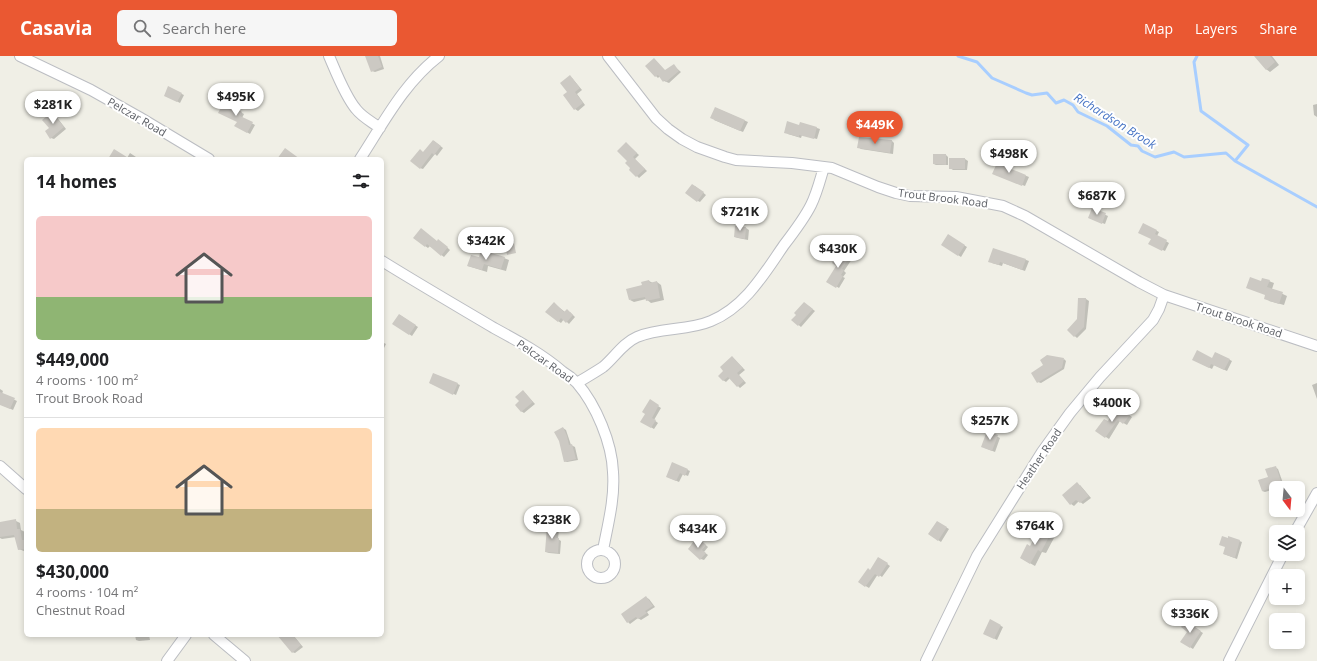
<!DOCTYPE html>
<meta charset="utf-8">
<style>
:root{--surface:#fff;--page:#f6f6f6;--text:#202124;--muted:#757577;--line:#e0e0e0;--accent:#ea5832}
body{margin:0;font-family:"Open Sans",sans-serif;background:var(--page);color:var(--text);height:100vh;display:flex;flex-direction:column;font-size:15px;white-space:nowrap}
*{box-sizing:border-box;margin:0}
p{font-size:13px;color:var(--muted)}
.icon{flex:none;width:22px;height:22px;fill:none;stroke:currentColor;stroke-width:2;stroke-linecap:round;stroke-linejoin:round}
.map{position:relative;flex:1;overflow:hidden}
.panel{position:absolute;left:24px;top:101px;width:360px;height:480px;display:flex;flex-direction:column;background:var(--surface);border-radius:6px;box-shadow:0 2px 6px #0003}
.panel>*{flex:none}
.needle{width:26px;rotate:164deg}
.tools{position:absolute;left:1269px;top:425px;display:grid;gap:8px}
.tools a{display:grid;place-items:center;width:36px;height:36px;border-radius:6px;background:var(--surface);box-shadow:0 2px 6px #0003;font-size:20px}
.price{position:absolute;translate:-50% -34px;padding:0 9px;border-radius:14px;background:#fff;color:#222;font-size:13px;line-height:26px;filter:drop-shadow(0 1px 2px #0008)}
.price::after{content:'';position:absolute;left:50%;top:24px;width:12px;height:9px;margin-left:-6px;background:inherit;clip-path:polygon(0 0,100% 0,50% 100%)}
.price.on{background:var(--accent);color:#fff}
ul{padding:0;list-style:none}
li{display:grid;align-content:center;gap:8px;height:212px;padding:0 12px}
li+li{border-top:1px solid var(--line)}
li span{display:grid;place-items:center;height:124px;border-radius:6px;color:#555}
li>.icon{margin-inline-start:auto}
span .icon{width:72px;height:72px;fill:#fffc;stroke-width:1}
li b{font-size:17px}
h2{display:flex;justify-content:space-between;align-items:center;height:48px;padding:0 12px;font-size:17px}
header{display:flex;align-items:center;gap:24px;box-sizing:border-box;height:56px;padding:0 20px;background:var(--accent);color:#fff}
header strong{font-size:19px}
nav{display:flex;gap:22px;margin-inline-start:auto;font-size:14px}
.search{width:280px;height:36px;background:var(--page);display:flex;align-items:center;gap:10px;box-sizing:border-box;padding:0 14px;border-radius:6px;color:var(--muted);font-size:15px}
.map>svg:first-child{display:block}
.shadow{fill:#0003}
.lines{fill:none;stroke-linecap:round;stroke-linejoin:round}
.stream{stroke:#a8ceff;stroke-width:3}
.building{fill:#ccc9c3}
.minor-casing{stroke:#bbbdc2;stroke-width:12}
.minor{stroke:#fff;stroke-width:10}
.labels{text-anchor:middle;stroke-width:4;stroke-linejoin:round;paint-order:stroke}
.street-label{font-size:11px;fill:#5e6167;stroke:#fff}
.water-label{font-size:12px;font-style:italic;fill:#4875c5;stroke:#fff}
</style>
<header>
<strong>Casavia</strong>
<div class="search"><svg class="icon" aria-label="search" viewBox="0 0 24 24"><circle cx="10" cy="10" r="6"/><path d="M15 15l6 6"/></svg>Search here</div>
<nav><a>Map</a><a>Layers</a><a>Share</a></nav>
</header>
<div class="map">
<svg width="1317" height="605" viewBox="0 0 1317 605">
<rect width="100%" height="100%" fill="#f0efe6"/>
<path class="shadow" d="M 366,0 L 380,0 L 384,13 L 375,16 L 372,15 Z
M 1255,0 L 1272,0 L 1279,9 L 1270,16 L 1266,13 Z
M 654,3 L 665,15 L 674,10 L 681,16 L 669,27 L 664,25 L 660,20 L 658,22 L 646,10 Z
M 572,22 L 582,34 L 577,38 L 585,49 L 578,55 L 575,53 L 569,36 Z
M 169,32 L 184,39 L 180,47 L 165,39 Z
M 224,48 L 244,58 L 242,62 L 255,69 L 250,78 L 236,70 L 238,66 Z
M 1317,48 L 1317,61 L 1314,59 L 1313,49 Z
M 716,52 L 748,66 L 743,76 L 714,64 Z
M 53,58 L 55,59 L 66,73 L 54,83 L 51,82 L 50,72 Z
M 801,67 L 820,73 L 817,83 L 802,79 L 801,82 L 788,78 L 800,70 Z
M 434,85 L 443,92 L 437,100 L 435,98 L 423,113 L 420,112 L 424,97 Z
M 892,85 L 894,87 L 893,98 L 861,93 L 858,91 Z
M 628,89 L 639,99 L 635,103 L 647,115 L 639,122 L 637,120 L 628,105 Z
M 130,97 L 139,103 L 114,103 L 127,102 Z
M 946,99 L 948,101 L 948,109 L 936,109 L 934,108 Z
M 965,103 L 968,105 L 967,114 L 953,114 L 950,112 Z
M 997,108 L 1029,121 L 1025,130 L 996,119 Z
M 695,130 L 706,139 L 700,146 L 698,145 Z
M 746,147 L 749,149 L 757,161 L 748,167 L 745,165 Z
M 1092,153 L 1108,160 L 1105,168 L 1092,163 Z
M 1143,168 L 1159,176 L 1157,180 L 1169,187 L 1165,195 L 1150,188 L 1152,183 Z
M 736,171 L 746,172 L 749,174 L 748,184 L 738,182 L 735,181 Z
M 949,180 L 967,191 L 961,201 L 943,189 Z
M 414,182 L 441,186 L 450,194 L 444,201 L 430,190 L 428,192 Z
M 994,193 L 1029,205 L 1025,215 L 1003,207 L 1002,210 L 992,207 Z
M 840,195 L 852,203 L 844,215 L 846,217 L 843,221 L 845,222 L 839,232 L 828,225 L 837,210 Z
M 480,202 L 504,202 L 509,204 L 506,215 L 488,210 L 487,216 L 468,210 Z
M 649,225 L 653,227 L 657,226 L 661,229 L 664,244 L 651,247 L 646,243 L 634,246 L 630,244 Z
M 1269,225 L 1274,227 L 1272,233 L 1287,240 L 1284,249 L 1269,245 L 1262,227 Z
M 1079,243 L 1086,243 L 1089,245 L 1086,273 L 1077,282 L 1068,274 L 1078,264 Z
M 556,249 L 565,256 L 570,256 L 575,261 L 569,268 L 564,263 L 561,267 L 558,265 Z
M 807,249 L 815,255 L 801,271 L 793,264 Z
M 400,259 L 418,271 L 412,280 L 394,268 Z
M 382,286 L 386,288 L 382,296 Z
M 1216,297 L 1232,305 L 1227,315 L 1214,309 L 1212,313 L 1196,305 L 1213,303 Z
M 732,301 L 745,314 L 739,319 L 746,327 L 740,332 L 730,322 L 726,326 L 723,324 L 724,315 Z
M 1064,303 L 1066,305 L 1064,313 L 1041,327 L 1038,326 Z
M 434,318 L 460,329 L 456,339 L 430,327 Z
M 1317,327 L 1317,343 L 1312,329 Z
M 0,333 L 3,335 L 2,338 L 17,345 L 13,354 L 0,348 Z
M 525,337 L 535,348 L 524,357 L 521,355 L 520,345 Z
M 650,345 L 661,352 L 654,364 L 658,367 L 654,373 L 642,366 L 647,358 Z
M 1120,353 L 1132,361 L 1127,369 L 1120,365 L 1109,383 L 1097,375 L 1114,362 Z
M 563,372 L 566,374 L 571,389 L 575,391 L 578,404 L 567,406 L 564,405 Z
M 988,376 L 1000,382 L 995,396 L 985,392 Z
M 672,407 L 690,415 L 688,420 L 683,418 L 679,426 L 670,422 Z
M 1275,411 L 1278,413 L 1284,430 L 1265,436 L 1262,435 Z
M 1080,429 L 1091,442 L 1083,448 L 1079,445 L 1074,450 L 1071,448 Z
M 16,465 L 20,467 L 21,474 L 25,476 L 26,496 L 19,493 L 16,481 L 2,483 L 0,482 L 0,471 Z
M 937,466 L 949,473 L 941,486 L 929,478 Z
M 556,472 L 559,473 L 558,483 L 561,485 L 560,498 L 549,497 L 546,496 Z
M 1040,475 L 1054,482 L 1046,497 L 1042,496 L 1035,510 L 1021,502 L 1031,491 Z
M 1229,481 L 1242,486 L 1237,503 L 1224,498 Z
M 700,484 L 708,491 L 704,496 L 708,499 L 704,504 L 701,503 Z
M 879,502 L 890,510 L 882,521 L 878,518 L 869,532 L 859,526 L 870,515 Z
M 647,542 L 649,543 L 655,551 L 647,556 L 649,559 L 641,564 L 638,562 L 630,568 L 628,566 Z
M 991,565 L 1003,571 L 997,584 L 984,577 Z
M 1186,566 L 1203,577 L 1193,593 L 1182,586 L 1188,575 Z
M 135,579 L 149,579 L 150,584 L 139,585 L 136,584 Z
M 285,579 L 293,579 L 303,591 L 295,597 L 292,596 Z
M 1285,586 L 1294,586 L 1291,590 Z"/>
<g class="lines">
<path class="stream" d="M 958,0 L 977,6 L 992,22 L 1026,37 L 1032,39 L 1047,37 L 1056,47 L 1064,44 L 1073,49 L 1078,56 L 1107,70 L 1131,89 L 1138,90 L 1142,95 L 1155,101 L 1174,96 L 1184,101 L 1226,97 L 1235,105 L 1248,89 L 1201,55 L 1194,6 L 1197,0
M 1235,105 L 1317,151"/>
</g>
<path class="building" d="M 365,0 L 378,0 L 382,11 L 371,16 Z
M 1254,0 L 1270,0 L 1275,6 L 1266,14 Z
M 654,2 L 665,14 L 674,8 L 679,15 L 666,26 L 665,24 L 663,26 L 658,19 L 655,21 L 645,10 Z
M 570,19 L 580,32 L 575,36 L 583,47 L 574,54 L 563,39 L 567,36 L 560,27 Z
M 168,30 L 182,37 L 177,46 L 164,40 Z
M 224,46 L 242,56 L 240,60 L 253,66 L 247,77 L 234,70 L 237,66 L 218,57 Z
M 715,51 L 745,64 L 740,75 L 710,62 Z
M 52,56 L 64,71 L 50,83 L 45,75 L 49,72 L 42,64 Z
M 787,65 L 799,69 L 800,66 L 817,71 L 814,83 L 799,79 L 799,81 L 784,77 Z
M 859,81 L 892,84 L 890,97 L 857,92 Z
M 433,84 L 441,90 L 434,99 L 432,97 L 420,113 L 410,105 L 420,93 L 423,96 Z
M 626,86 L 637,97 L 633,101 L 645,113 L 636,121 L 629,114 L 630,112 L 625,107 L 627,105 L 617,95 Z
M 285,92 L 300,103 L 277,103 Z
M 114,93 L 130,103 L 108,103 Z
M 933,98 L 946,98 L 946,109 L 933,108 Z
M 949,102 L 965,102 L 965,113 L 949,113 Z
M 997,107 L 1026,119 L 1022,130 L 992,118 Z
M 692,128 L 704,136 L 697,146 L 685,137 Z
M 746,146 L 755,160 L 745,166 L 736,153 Z
M 1092,152 L 1106,157 L 1102,168 L 1088,162 Z
M 1143,167 L 1157,174 L 1155,178 L 1167,184 L 1162,195 L 1148,188 L 1151,183 L 1138,177 Z
M 735,170 L 746,171 L 745,183 L 734,181 Z
M 421,172 L 437,185 L 438,183 L 448,191 L 441,200 L 427,188 L 425,191 L 413,182 Z
M 948,178 L 965,189 L 958,200 L 941,189 Z
M 514,187 L 516,197 L 507,199 L 505,189 Z
M 993,192 L 1026,203 L 1022,214 L 1000,206 L 999,209 L 988,206 Z
M 481,194 L 505,201 L 501,213 L 484,208 L 482,214 L 467,210 L 471,199 L 479,201 Z
M 840,194 L 850,200 L 842,213 L 844,214 L 841,219 L 843,220 L 836,232 L 826,226 L 836,210 L 832,207 Z
M 1250,221 L 1261,225 L 1262,222 L 1270,224 L 1267,231 L 1283,236 L 1279,248 L 1264,243 L 1265,239 L 1246,232 Z
M 649,224 L 650,227 L 657,225 L 660,242 L 646,245 L 645,241 L 629,244 L 626,233 L 642,229 L 641,226 Z
M 1078,242 L 1086,242 L 1084,271 L 1074,281 L 1067,274 L 1077,263 Z
M 554,246 L 564,256 L 567,253 L 573,259 L 566,267 L 561,262 L 558,266 L 545,256 Z
M 804,246 L 813,253 L 798,270 L 791,264 L 796,259 L 794,257 Z
M 399,258 L 416,269 L 409,279 L 392,268 Z
M 1197,294 L 1212,302 L 1215,296 L 1230,303 L 1224,314 L 1211,308 L 1209,312 L 1192,304 Z
M 1047,299 L 1064,302 L 1062,312 L 1037,327 L 1031,317 L 1043,309 L 1040,304 Z
M 732,300 L 743,312 L 737,317 L 744,325 L 737,331 L 728,321 L 723,325 L 718,320 L 723,315 L 720,311 Z
M 433,317 L 458,327 L 453,339 L 429,327 Z
M 523,334 L 533,346 L 521,356 L 515,349 L 519,345 L 515,341 Z
M 0,336 L 15,342 L 10,353 L 0,349 Z
M 650,343 L 659,349 L 652,362 L 656,364 L 651,372 L 640,366 L 645,358 L 642,356 Z
M 1120,352 L 1130,359 L 1123,368 L 1118,364 L 1105,382 L 1095,375 L 1104,363 L 1108,365 L 1111,359 L 1114,361 Z
M 563,371 L 567,380 L 569,389 L 572,388 L 576,403 L 564,406 L 559,385 L 554,376 Z
M 987,375 L 998,379 L 992,395 L 981,391 Z
M 672,406 L 688,413 L 685,420 L 680,417 L 676,425 L 666,421 Z
M 1276,410 L 1282,429 L 1262,435 L 1258,424 L 1268,421 L 1265,413 Z
M 1077,426 L 1089,440 L 1080,447 L 1076,444 L 1070,449 L 1062,439 Z
M 16,463 L 17,473 L 20,473 L 22,484 L 26,484 L 26,493 L 18,494 L 14,479 L 0,481 L 0,466 Z
M 937,465 L 947,471 L 938,485 L 928,478 Z
M 547,470 L 557,471 L 556,482 L 559,482 L 558,497 L 545,496 Z
M 1039,473 L 1050,479 L 1041,496 L 1038,494 L 1030,508 L 1020,502 L 1027,488 L 1030,490 Z
M 1222,480 L 1228,482 L 1228,480 L 1240,484 L 1235,502 L 1223,498 L 1225,491 L 1219,489 Z
M 697,481 L 706,489 L 702,494 L 706,497 L 700,504 L 688,493 Z
M 878,501 L 888,507 L 879,521 L 875,518 L 865,531 L 858,526 L 868,512 L 870,514 Z
M 646,540 L 653,550 L 645,555 L 647,557 L 638,563 L 636,561 L 627,567 L 621,558 Z
M 990,563 L 1001,569 L 994,583 L 983,578 Z
M 1186,565 L 1201,575 L 1190,592 L 1180,586 L 1187,576 L 1181,571 Z
M 277,579 L 293,579 L 301,589 L 292,597 Z"/>
<g class="lines">
<g class="minor-casing">
<path id="minor" d="M 20,0 L 91,34 L 139,61 L 209,103
M 329,0 C 336,16 345,40 356,53 C 362,61 372,66 380,72
M 608,0 L 656,62 L 668,73 L 682,83 L 697,91 L 725,101 L 736,104 L 792,107 L 832,112 L 878,131 L 896,137 L 910,140 L 956,141 L 1003,150 L 1025,160 L 1139,226 L 1164,239 L 1317,290
M 360,103 C 384,66 404,27 439,0
M 382,205 C 419,228 457,250 494,272 C 518,285 542,298 563,316 C 568,319 573,323 577,327 C 596,349 612,387 613,416 C 615,442 608,468 603,494
M 577,327 C 585,322 594,317 603,311 C 614,302 623,287 637,281 C 660,271 688,275 711,265 C 745,251 764,218 784,189 C 794,176 804,163 811,149 C 817,137 820,124 824,111
M 0,410 L 26,433
M 1295,476 L 1317,437
M587 508a14 14 0 1 1 28 0a14 14 0 1 1-28 0Z
M 214,579 L 245,605
M 167,605 L 186,579
M 926,605 L 977,500 L 1042,396 L 1070,357 L 1100,321 L 1153,264 L 1159,253 L 1164,239
M 1229,605 L 1283,498"/>
</g>
<use href="#minor" class="minor"/>
</g>
<g class="labels">
<g class="street-label">
<text transform="translate(137 61) rotate(30)" y="4">Pelczar Road</text>
<text transform="translate(943 142) rotate(7)" y="4">Trout Brook Road</text>
<text transform="translate(1239 264) rotate(18)" y="4">Trout Brook Road</text>
<text transform="translate(545 305) rotate(35)" y="4">Pelczar Road</text>
<text transform="translate(1039 403) rotate(-56)" y="4">Heather Road</text>
</g>
<g class="water-label">
<text transform="translate(1115 65) rotate(32)" y="4">Richardson Brook</text>
</g>
</g>
</svg>
<div class="tools">
<a><svg class="needle" viewBox="-14 -14 28 28"><path d="M0-13l5 13h-10z" fill="#e53935"/><path d="M0 13l5-13h-10z" fill="#757577"/></svg></a>
<a><svg class="icon" aria-label="layers" viewBox="0 0 24 24"><path d="M12 4l9 5-9 5-9-5zM3 14l9 5 9-5"/></svg></a>
<a>+</a>
<a>−</a>
</div>
<b class="price" style="left:236px;top:61px">$495K</b>
<b class="price" style="left:53px;top:69px">$281K</b>
<b class="price on" style="left:875px;top:89px">$449K</b>
<b class="price" style="left:1009px;top:118px">$498K</b>
<b class="price" style="left:1097px;top:160px">$687K</b>
<b class="price" style="left:740px;top:176px">$721K</b>
<b class="price" style="left:486px;top:205px">$342K</b>
<b class="price" style="left:838px;top:213px">$430K</b>
<b class="price" style="left:1112px;top:367px">$400K</b>
<b class="price" style="left:990px;top:385px">$257K</b>
<b class="price" style="left:552px;top:484px">$238K</b>
<b class="price" style="left:1035px;top:490px">$764K</b>
<b class="price" style="left:698px;top:493px">$434K</b>
<b class="price" style="left:1190px;top:578px">$336K</b>
<section class="panel">
<h2>14 homes<svg class="icon" aria-label="filters" viewBox="0 0 24 24"><path d="M4 7h16M4 17h16"/><circle cx="9" cy="7" r="2"/><circle cx="15" cy="17" r="2"/></svg></h2>
<ul>
<li><span style="background:linear-gradient(#f6c9c9 65%,#8fb573 0)"><svg class="icon" aria-label="home" viewBox="0 0 24 24"><path d="M3 11l9-7 9 7M6 9v11h12V9"/></svg></span><div><b>$449,000</b><p>4 rooms · 100 m²</p><p>Trout Brook Road</p></div></li>
<li><span style="background:linear-gradient(#ffd9b3 65%,#c2b280 0)"><svg class="icon" aria-label="home" viewBox="0 0 24 24"><path d="M3 11l9-7 9 7M6 9v11h12V9"/></svg></span><div><b>$430,000</b><p>4 rooms · 104 m²</p><p>Chestnut Road</p></div></li>
</ul>
</section>
</div>
